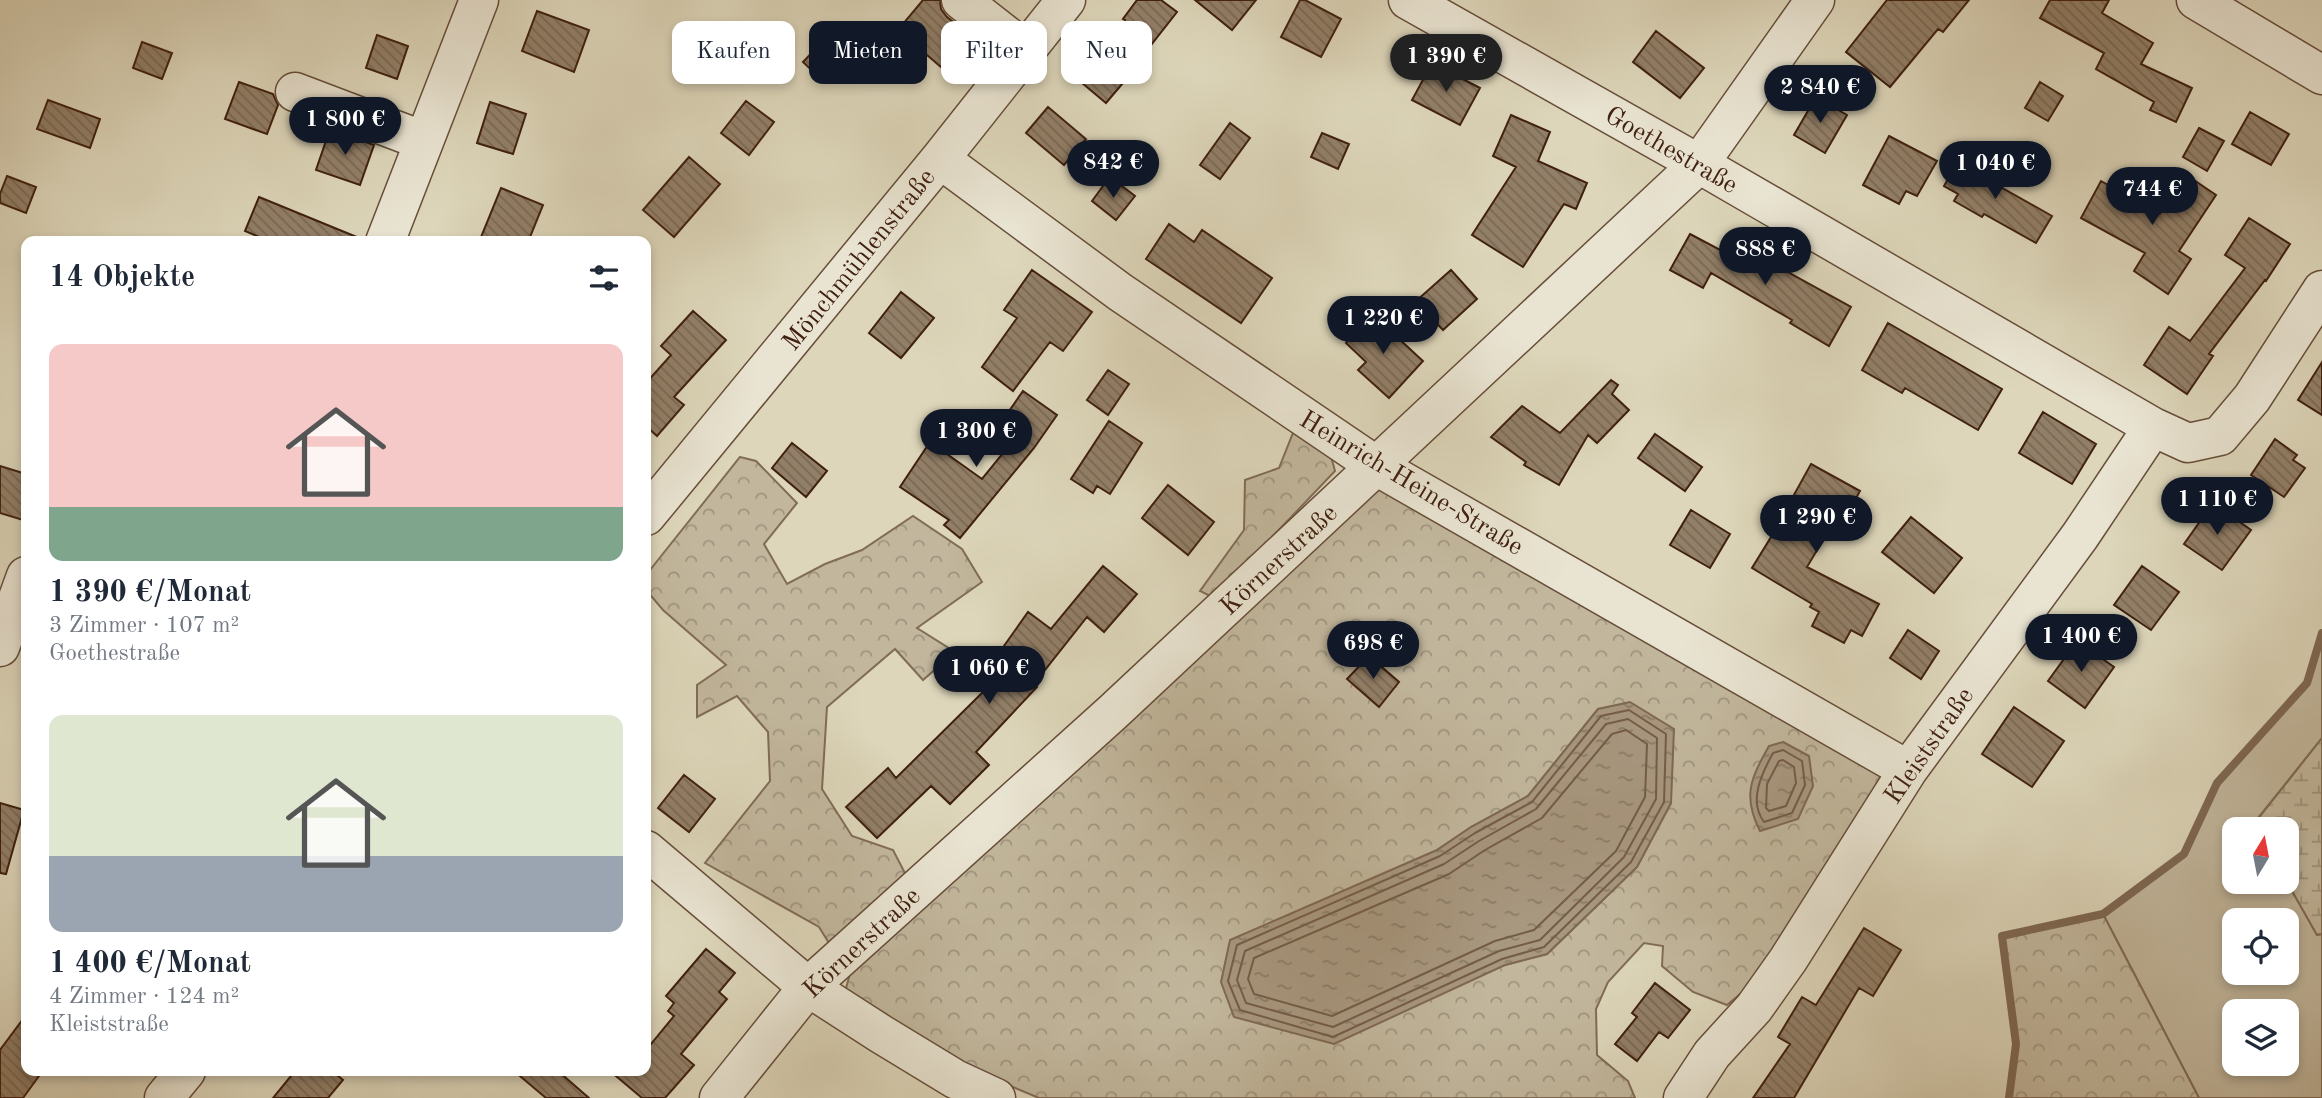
<!DOCTYPE html>
<html lang="de">
<meta charset="utf-8">
<style>
:root{--surface:#fff;--page:#f2f2f3;--text:#1f2937;--muted:#747a83;--accent:#111827}
body{margin:0;font-family:"Old Standard TT",serif;background:var(--page);color:var(--text);height:100vh;display:flex;flex-direction:column;font-size:26px;white-space:nowrap}
*{box-sizing:border-box;margin:0}
p{font-size:23px;color:var(--muted)}
.icon{flex:none;width:38px;height:38px;fill:none;stroke:currentColor;stroke-width:2;stroke-linecap:round;stroke-linejoin:round}
.map{position:relative;flex:1;overflow:hidden}
.sheet{position:absolute;left:21px;top:236px;width:630px;height:840px;display:flex;flex-direction:column;background:var(--surface);border-radius:14px;box-shadow:0 4px 10px #0003}
.sheet>*{flex:none}
.hud{position:absolute;left:672px;top:21px;width:665px;height:63px;display:flex;gap:14px}
.needle{width:46px;rotate:10deg}
.controls{position:absolute;left:2222px;top:817px;display:grid;gap:14px}
.controls a{display:grid;place-items:center;width:77px;height:77px;border-radius:14px;background:var(--surface);box-shadow:0 4px 10px #0003;font-size:35px}
.price{position:absolute;translate:-50% -60px;padding:0 16px;border-radius:24px;background:var(--accent);color:#fff;font-size:23px;line-height:46px;filter:drop-shadow(0 2px 4px #0008)}
.price::after{content:'';position:absolute;left:50%;top:42px;width:21px;height:16px;margin-left:-10px;background:inherit;clip-path:polygon(0 0,100% 0,50% 100%)}
.price.selected{background:#222;color:#fff}
ul{padding:0;list-style:none}
li{display:grid;align-content:center;gap:14px;height:371px;padding:0 28px}
li span{display:grid;place-items:center;height:217px;border-radius:14px;color:#555}
li>.icon{margin-inline-start:auto}
span .icon{width:126px;height:126px;fill:#fffc;stroke-width:1}
li b{font-size:30px}
h2{display:flex;justify-content:space-between;align-items:center;height:84px;padding:0 28px;font-size:30px}
.chip{padding:0 24px;border-radius:14px;background:var(--surface);box-shadow:0 4px 10px #0003;font-size:24px;line-height:63px}
.chip.selected{background:var(--accent);color:#fff}
.map>svg:first-child{display:block}
.green{fill:#c2b79d;stroke:#816c56;stroke-width:2;fill-rule:evenodd}
.forest{fill:url(#forest-crowns);stroke:#816c56;stroke-width:2;fill-rule:evenodd}
.wetland{fill:url(#wetland-marsh);stroke:#816c56;stroke-width:2}
.water{fill:url(#water-ripples);stroke:#7e6853;stroke-width:2}
.lines{fill:none;stroke-linecap:round;stroke-linejoin:round}
.shore{stroke:#745c48;stroke-width:2}
.stream{stroke:#7e6853;stroke-width:8}
.building{fill:url(#building-back-hatch);stroke:#402010;stroke-width:2}
.minor-casing{stroke:#674e3a;stroke-width:41}
.minor{stroke:#e9e4d2;stroke-width:38}
.labels{text-anchor:middle;stroke-width:6;stroke-linejoin:round;paint-order:stroke}
.street-label{font-size:26px;fill:#402010;stroke:#e9e4d2}
</style>
<div class="map">
<svg width="2322" height="1098" viewBox="0 0 2322 1098">
<defs>
<pattern id="forest-crowns" width="20" height="18" patternUnits="userSpaceOnUse" patternTransform="scale(1.75)"><rect width="20" height="18" fill="#c2b79d"/><path d="M2 6a3 3 0 1 1 6 0M12 15a3 3 0 1 1 6 0" fill="none" stroke="#9f947f"/></pattern>
<pattern id="wetland-marsh" width="20" height="14" patternUnits="userSpaceOnUse" patternTransform="scale(1.75)"><rect width="20" height="14" fill="#c2b79d"/><path d="M1 5h8M5 5V1M11 12h8M15 12V8" fill="none" stroke="#9f947f"/></pattern>
<pattern id="water-ripples" width="26" height="14" patternUnits="userSpaceOnUse" patternTransform="scale(1.75)"><rect width="26" height="14" fill="#a89880"/><path d="M2 4q2-2 4 0t4 0M15 11q2-2 4 0t4 0" fill="none" stroke="#8a7c67"/></pattern>
<pattern id="building-back-hatch" width="6" height="6" patternUnits="userSpaceOnUse" patternTransform="scale(1.75)"><rect width="6" height="6" fill="#927f68"/><path d="M-1 5l2 2M0 0l6 6M5-1l2 2" fill="none" stroke="#796854"/></pattern>
</defs>
<rect width="100%" height="100%" fill="#ddd6ba"/>
<filter id="stains"><feTurbulence type="fractalNoise" baseFrequency=".00286" numOctaves="4"/><feColorMatrix values="0 0 0 0 .2 0 0 0 0 .09 0 0 0 0 .02 0 0 0 .5 -.17"/></filter>
<radialGradient id="worn" r=".72"><stop offset=".6" stop-color="#630" stop-opacity="0"/><stop offset="1" stop-color="#630" stop-opacity=".3"/></radialGradient>
<path class="green" d="M 2322,633 L 2322,738 L 2254,823 L 2257,829 L 2235,830 L 2235,882 L 2287,882 L 2317,935 L 2322,934 L 2322,1098 L 2199,1098 L 2103,914 L 2184,854 L 2217,783 L 2307,683 ZM 2235,920 L 2287,920 L 2287,973 L 2235,973 ZM 2235,1012 L 2287,1012 L 2287,1064 L 2235,1064 Z"/>
<path class="forest" d="M 1295,428 L 1328,445 L 1335,471 L 1214,598 L 1200,591 L 1244,530 L 1245,480 L 1279,468 Z
M 740,457 L 756,461 L 797,503 L 764,544 L 787,584 L 825,564 L 862,550 L 913,516 L 962,549 L 982,582 L 917,628 L 955,652 L 923,680 L 895,649 L 827,707 L 822,789 L 852,836 L 893,850 L 907,877 L 832,948 L 819,927 L 705,863 L 770,781 L 768,732 L 737,696 L 697,717 L 697,685 L 726,665 L 663,610 L 646,590 L 646,575 Z
M 1379,476 L 1886,771 L 1764,974 L 1727,1005 L 1693,992 L 1662,966 L 1663,946 L 1644,943 L 1608,982 L 1596,1009 L 1597,1055 L 1628,1081 L 1635,1098 L 1039,1098 L 937,1055 L 845,992 L 852,966 ZM 1598,709 L 1671,803 L 1637,867 L 1547,954 L 1505,965 L 1437,850 L 1471,827 L 1528,796 Z
M 2103,914 L 2199,1098 L 2009,1098 L 2016,1044 L 2002,936 Z"/>
<path class="wetland" d="M 2322,738 L 2322,934 L 2317,935 L 2287,882 L 2287,830 L 2257,829 L 2254,824 Z"/>
<path class="water" d="M 1630,702 L 1674,729 L 1671,803 L 1637,867 L 1547,954 L 1505,965 L 1334,1044 L 1234,1017 L 1221,982 L 1230,940 L 1437,850 L 1471,827 L 1528,796 L 1598,709 Z
M 1783,742 L 1809,756 L 1813,786 L 1798,819 L 1760,831 C 1742,796 1751,778 1769,746 Z"/>
<g class="lines">
<path class="shore" d="M 1629,710 L 1666,734 L 1664,802 L 1631,862 L 1544,947 L 1502,959 L 1333,1037 L 1240,1010 L 1228,981 L 1237,945 L 1440,856 L 1475,833 L 1532,802 L 1601,716 Z
M 1628,719 L 1657,738 L 1656,799 L 1624,857 L 1540,940 L 1499,951 L 1333,1027 L 1246,1003 L 1237,980 L 1245,951 L 1444,864 L 1479,841 L 1536,809 L 1606,724 Z
M 1626,730 L 1647,744 L 1645,797 L 1616,851 L 1534,930 L 1495,941 L 1332,1016 L 1254,994 L 1248,979 L 1254,958 L 1449,874 L 1485,850 L 1542,818 L 1612,734 Z
M 1783,750 L 1802,761 L 1805,785 L 1792,813 L 1764,822 C 1748,801 1762,773 1773,753 Z
M 1783,760 L 1794,767 L 1796,783 L 1786,806 L 1769,811 L 1766,808 L 1767,784 L 1779,761 Z"/>
<path class="stream" d="M 2009,1098 L 2016,1044 L 2002,936 L 2103,914 L 2184,854 L 2217,783 L 2307,683 L 2322,633"/>
</g>
<path class="building" d="M 923,0 L 940,0 L 941,9 L 947,17 L 969,34 L 941,67 L 920,49 L 925,44 L 902,25 Z
M 1137,0 L 1161,0 L 1177,12 L 1137,63 L 1139,64 L 1106,103 L 1076,78 L 1125,20 L 1123,19 Z
M 1195,0 L 1256,0 L 1232,30 Z
M 1300,0 L 1305,0 L 1341,19 L 1321,57 L 1281,37 Z
M 1887,0 L 1969,0 L 1943,32 L 1938,29 L 1890,87 L 1846,52 Z
M 2050,0 L 2109,0 L 2102,13 L 2153,43 L 2141,64 L 2192,88 L 2176,122 L 2150,110 L 2154,102 L 2096,69 L 2104,53 L 2040,18 Z
M 537,11 L 589,30 L 574,72 L 522,51 Z
M 1656,31 L 1704,68 L 1680,98 L 1633,62 Z
M 377,35 L 408,46 L 397,79 L 366,68 Z
M 823,41 L 842,59 L 822,80 L 803,62 Z
M 142,42 L 172,53 L 162,79 L 133,68 Z
M 1432,63 L 1480,88 L 1460,125 L 1412,100 Z
M 239,82 L 273,94 L 278,105 L 267,134 L 225,119 Z
M 2040,82 L 2063,96 L 2048,121 L 2025,108 Z
M 1816,97 L 1847,115 L 1825,153 L 1794,135 Z
M 48,100 L 100,119 L 90,148 L 37,129 Z
M 746,101 L 774,122 L 749,155 L 721,133 Z
M 490,102 L 526,114 L 513,154 L 477,143 Z
M 1048,107 L 1086,139 L 1064,165 L 1026,133 Z
M 2250,112 L 2289,134 L 2271,165 L 2232,144 Z
M 1511,115 L 1550,132 L 1538,161 L 1587,183 L 1576,209 L 1564,204 L 1523,267 L 1472,235 L 1516,167 L 1493,156 Z
M 1230,123 L 1250,138 L 1220,179 L 1200,165 Z
M 2199,128 L 2224,141 L 2207,171 L 2183,157 Z
M 330,129 L 374,145 L 360,185 L 316,170 Z
M 1322,133 L 1349,144 L 1338,169 L 1311,157 Z
M 1889,136 L 1937,161 L 1917,196 L 1906,191 L 1899,204 L 1863,185 Z
M 689,157 L 720,184 L 674,237 L 643,210 Z
M 1960,157 L 2002,180 L 1999,186 L 2052,216 L 2036,243 L 1984,214 L 1982,217 L 1954,201 L 1958,194 L 1944,186 Z
M 2185,174 L 2216,195 L 2179,251 L 2191,259 L 2168,294 L 2134,271 L 2145,253 L 2081,218 L 2101,181 L 2160,214 Z
M 7,176 L 36,187 L 26,213 L 0,203 L 0,194 Z
M 1106,182 L 1113,188 L 1118,183 L 1135,196 L 1116,220 L 1092,201 Z
M 501,188 L 543,205 L 528,242 L 479,242 Z
M 259,197 L 364,240 L 364,242 L 271,242 L 245,231 Z
M 2249,218 L 2290,244 L 2266,281 L 2265,280 L 2209,354 L 2213,356 L 2187,394 L 2144,365 L 2169,327 L 2190,341 L 2245,268 L 2225,255 Z
M 1169,224 L 1194,242 L 1202,230 L 1272,278 L 1241,323 L 1146,259 Z
M 1690,234 L 1743,262 L 1750,251 L 1851,307 L 1829,346 L 1790,323 L 1792,320 L 1711,273 L 1703,288 L 1670,270 Z
M 1032,270 L 1092,312 L 1063,351 L 1050,342 L 1013,391 L 982,367 L 1017,318 L 1004,310 Z
M 1451,270 L 1477,299 L 1443,330 L 1416,301 Z
M 901,292 L 934,318 L 901,358 L 869,333 Z
M 693,311 L 726,340 L 674,397 L 684,405 L 657,436 L 646,426 L 646,383 L 671,355 L 661,346 Z
M 1372,314 L 1423,361 L 1389,398 L 1358,370 L 1366,362 L 1346,343 Z
M 1888,323 L 2002,389 L 1978,430 L 1905,388 L 1902,393 L 1862,370 Z
M 2322,362 L 2322,415 L 2298,400 Z
M 1108,370 L 1129,384 L 1108,415 L 1087,400 Z
M 1611,380 L 1618,385 L 1612,394 L 1629,410 L 1597,443 L 1588,435 L 1559,485 L 1524,465 L 1526,462 L 1491,437 L 1522,406 L 1560,433 Z
M 1023,391 L 1057,415 L 1034,448 L 960,538 L 944,525 L 949,520 L 900,487 L 930,442 L 982,479 L 1017,436 L 1000,424 Z
M 2043,412 L 2096,444 L 2072,484 L 2019,453 Z
M 1109,421 L 1142,443 L 1110,494 L 1097,486 L 1093,493 L 1071,479 Z
M 1655,434 L 1702,467 L 1685,491 L 1638,458 Z
M 2275,439 L 2297,455 L 2293,460 L 2305,468 L 2284,497 L 2251,475 Z
M 792,443 L 827,471 L 806,497 L 772,468 Z
M 1811,464 L 1860,491 L 1839,529 L 1832,525 L 1807,567 L 1879,604 L 1862,636 L 1851,630 L 1844,643 L 1812,626 L 1819,612 L 1810,607 L 1812,604 L 1752,568 L 1792,503 L 1790,502 Z
M 0,466 L 26,474 L 26,521 L 0,513 Z
M 1168,485 L 1214,522 L 1188,555 L 1142,518 Z
M 2213,503 L 2251,530 L 2222,570 L 2184,544 Z
M 1691,510 L 1730,534 L 1710,568 L 1670,545 Z
M 1911,517 L 1962,558 L 1934,593 L 1882,552 Z
M 1103,566 L 1137,594 L 1104,632 L 1087,617 L 1034,684 L 1037,687 L 976,752 L 989,765 L 950,804 L 931,786 L 877,838 L 846,807 L 888,768 L 896,778 L 987,688 L 966,666 L 983,650 L 994,660 L 1028,612 L 1051,629 Z
M 2142,566 L 2179,592 L 2151,630 L 2114,605 Z
M 1908,630 L 1939,651 L 1921,679 L 1890,658 Z
M 2077,641 L 2114,667 L 2085,708 L 2048,681 Z
M 1369,656 L 1399,682 L 1379,707 L 1347,679 Z
M 2014,707 L 2064,741 L 2032,787 L 1982,754 Z
M 684,775 L 715,799 L 689,832 L 658,808 Z
M 0,803 L 24,810 L 6,874 L 0,873 Z
M 1864,928 L 1901,950 L 1873,996 L 1859,988 L 1794,1098 L 1753,1098 L 1790,1044 L 1778,1037 L 1802,997 L 1816,1005 Z
M 706,949 L 735,973 L 719,992 L 727,999 L 681,1054 L 694,1065 L 665,1098 L 642,1098 L 610,1071 L 646,1071 L 646,1050 L 674,1016 L 668,1011 L 674,1003 L 666,996 Z
M 1655,983 L 1690,1010 L 1668,1038 L 1659,1032 L 1637,1061 L 1615,1044 L 1637,1017 L 1632,1013 Z
M 26,1015 L 26,1071 L 33,1071 L 39,1076 L 23,1098 L 0,1098 L 0,1050 Z
M 295,1071 L 332,1071 L 343,1080 L 328,1098 L 273,1098 Z
M 514,1071 L 558,1071 L 589,1098 L 546,1098 Z"/>
<g class="lines">
<g class="minor-casing">
<path id="minor" d="M 961,0 L 1025,50
M 1408,0 L 1699,164 L 2153,427
M 2196,0 L 2322,75
M 295,92 L 424,141
M 940,159 L 1120,292 L 1378,467 L 1908,770
M 385,242 L 479,0
M 646,516 L 940,159 L 1066,0
M 0,647 L 26,576
M 646,850 L 808,987 L 881,1034 L 955,1079 L 996,1098
M 164,1098 L 186,1071
M 719,1098 L 808,987 L 1113,712 L 1699,164 L 1815,0
M 1683,1098 L 1712,1054 L 1754,1008 L 1788,960 L 1908,770 L 2080,536 L 2153,427 L 2188,443 L 2220,436 L 2252,398 L 2322,290"/>
</g>
<use href="#minor" class="minor"/>
</g>
<g class="labels">
<g class="street-label">
<text transform="translate(1672 149) rotate(30)" y="9">Goethestraße</text>
<text transform="translate(858 259) rotate(-51)" y="9">Mönchmühlenstraße</text>
<text transform="translate(1412 482) rotate(31)" y="9">Heinrich-Heine-Straße</text>
<text transform="translate(1278 559) rotate(-43)" y="9">Körnerstraße</text>
<text transform="translate(1928 745) rotate(-55)" y="9">Kleiststraße</text>
<text transform="translate(861 942) rotate(-43)" y="9">Körnerstraße</text>
</g>
</g>
<rect width="100%" height="100%" filter="url(#stains)"/>
<rect width="100%" height="100%" fill="url(#worn)"/>
</svg>
<div class="controls">
<a><svg class="needle" viewBox="-14 -14 28 28"><path d="M0-13l5 13h-10z" fill="#e53935"/><path d="M0 13l5-13h-10z" fill="#747a83"/></svg></a>
<a><svg class="icon" aria-label="locate" viewBox="0 0 24 24"><circle cx="12" cy="12" r="6"/><path d="M12 2v4M12 18v4M2 12h4M18 12h4"/></svg></a>
<a><svg class="icon" aria-label="layers" viewBox="0 0 24 24"><path d="M12 4l9 5-9 5-9-5zM3 14l9 5 9-5"/></svg></a>
</div>
<b class="price selected" style="left:1446px;top:94px">1 390 €</b>
<b class="price" style="left:1820px;top:125px">2 840 €</b>
<b class="price" style="left:345px;top:157px">1 800 €</b>
<b class="price" style="left:1113px;top:200px">842 €</b>
<b class="price" style="left:1995px;top:201px">1 040 €</b>
<b class="price" style="left:2152px;top:227px">744 €</b>
<b class="price" style="left:1765px;top:287px">888 €</b>
<b class="price" style="left:1383px;top:356px">1 220 €</b>
<b class="price" style="left:976px;top:469px">1 300 €</b>
<b class="price" style="left:2217px;top:537px">1 110 €</b>
<b class="price" style="left:1816px;top:555px">1 290 €</b>
<b class="price" style="left:2081px;top:674px">1 400 €</b>
<b class="price" style="left:1373px;top:681px">698 €</b>
<b class="price" style="left:989px;top:706px">1 060 €</b>
<div class="hud">
<a class="chip">Kaufen</a>
<a class="chip selected">Mieten</a>
<a class="chip">Filter</a>
<a class="chip">Neu</a>
</div>
<section class="sheet">
<h2>14 Objekte<svg class="icon" aria-label="filters" viewBox="0 0 24 24"><path d="M4 7h16M4 17h16"/><circle cx="9" cy="7" r="2"/><circle cx="15" cy="17" r="2"/></svg></h2>
<ul>
<li><span style="background:linear-gradient(#f6c9c9 75%,#7fa58c 0)"><svg class="icon" aria-label="home" viewBox="0 0 24 24"><path d="M3 11l9-7 9 7M6 9v11h12V9"/></svg></span><div><b>1 390 €/Monat</b><p>3 Zimmer · 107 m²</p><p>Goethestraße</p></div></li>
<li><span style="background:linear-gradient(#dfe7d0 65%,#9aa5b1 0)"><svg class="icon" aria-label="home" viewBox="0 0 24 24"><path d="M3 11l9-7 9 7M6 9v11h12V9"/></svg></span><div><b>1 400 €/Monat</b><p>4 Zimmer · 124 m²</p><p>Kleiststraße</p></div></li>
</ul>
</section>
</div>
